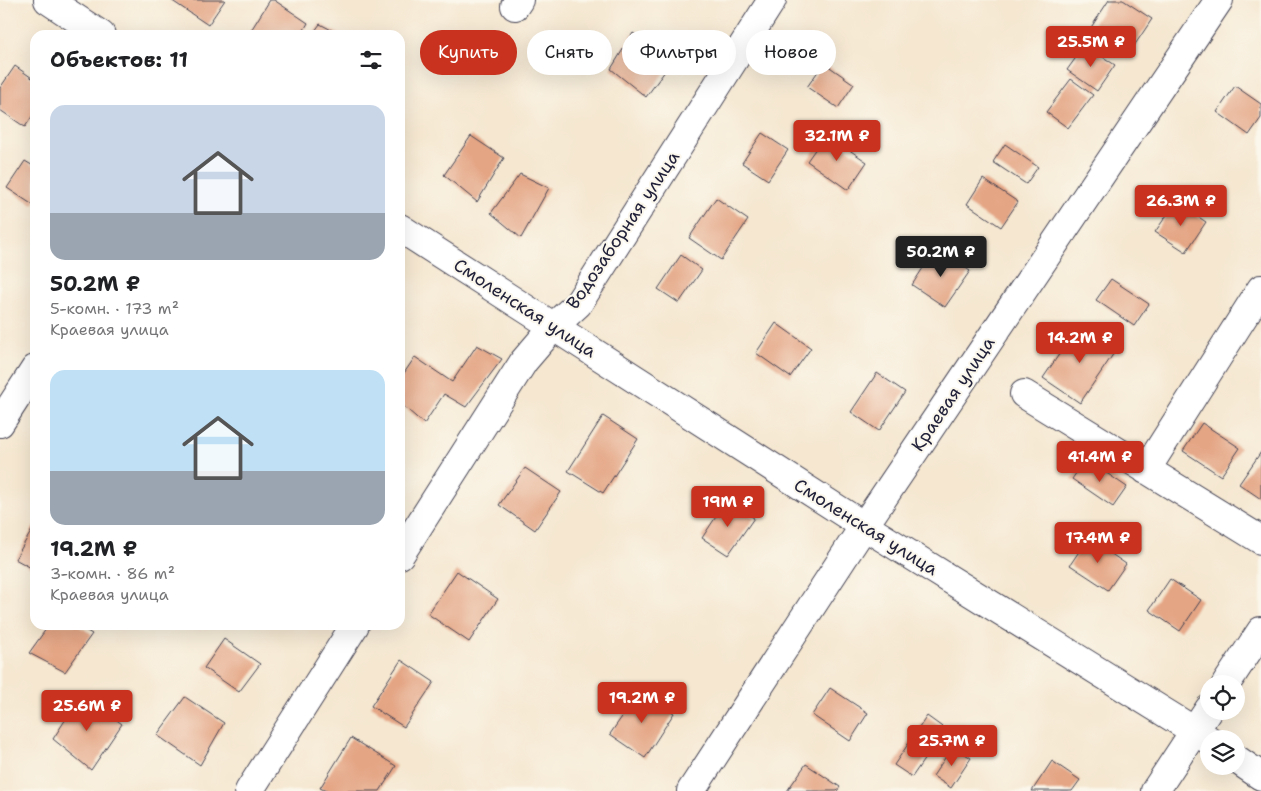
<!DOCTYPE html>
<html lang="ru">
<meta charset="utf-8">
<style>
:root{--surface:#fff;--page:#f6f6f6;--text:#202124;--muted:#757577;--accent:#c8321e}
body{margin:0;font-family:"Shantell Sans",sans-serif;background:var(--page);color:var(--text);height:100vh;display:flex;flex-direction:column;font-size:19px;white-space:nowrap}
*{box-sizing:border-box;margin:0}
p{font-size:16px;color:var(--muted)}
.icon{flex:none;width:28px;height:28px;fill:none;stroke:currentColor;stroke-width:2;stroke-linecap:round;stroke-linejoin:round}
.map{position:relative;flex:1;overflow:hidden}
.side{position:absolute;left:30px;top:30px;width:375px;height:600px;display:flex;flex-direction:column;background:var(--surface);border-radius:15px;box-shadow:0 5px 20px #0002}
.side>*{flex:none}
.guide{position:absolute;left:420px;top:30px;width:475px;height:45px;display:flex;gap:10px}
.fabs{position:absolute;left:1200px;top:675px;display:grid;gap:10px}
.fabs a{display:grid;place-items:center;width:45px;height:45px;border-radius:50%;background:var(--surface);box-shadow:0 5px 20px #0002;font-size:25px}
.price{position:absolute;translate:-50% -42px;padding:0 11px;border-radius:5px;background:var(--accent);color:#fff;font-size:16px;line-height:32px;filter:drop-shadow(0 1px 2px #0008)}
.price::after{content:'';position:absolute;left:50%;top:30px;width:15px;height:11px;margin-left:-8px;background:inherit;clip-path:polygon(0 0,100% 0,50% 100%)}
.price.on{background:#222;color:#fff}
ul{padding:0;list-style:none}
li{display:grid;align-content:center;gap:10px;height:265px;padding:0 20px}
li span{display:grid;place-items:center;height:155px;border-radius:15px;color:#555}
li>.icon{margin-inline-start:auto}
span .icon{width:90px;height:90px;fill:#fffc;stroke-width:1}
li b{font-size:21px}
h2{display:flex;justify-content:space-between;align-items:center;height:60px;padding:0 20px;font-size:21px}
.pill{padding:0 18px;border-radius:22px;background:var(--surface);box-shadow:0 5px 20px #0002;font-size:18px;line-height:45px}
.pill.on{background:var(--accent);color:#fff}
.map>svg:first-child{display:block}
.building{fill:#e4a584}
.lines{fill:none;stroke-linecap:round;stroke-linejoin:round}
.minor-casing{stroke:#424051;stroke-width:30}
.minor{stroke:#fff;stroke-width:28}
.labels{text-anchor:middle;stroke-width:4;stroke-linejoin:round;paint-order:stroke}
.street-label{font-size:18px;fill:#22223b;stroke:#fbf7ec}
</style>
<div class="map">
<svg width="1261" height="791" viewBox="0 0 1261 791">
<rect width="100%" height="100%" fill="#fbf7ec"/>
<filter id="ink" filterUnits="userSpaceOnUse"><feTurbulence type="fractalNoise" baseFrequency=".02" numOctaves="2"/><feDisplacementMap in="SourceGraphic" scale="10" xChannelSelector="R" yChannelSelector="G"/><feConvolveMatrix kernelMatrix="1 2 1 2 8 2 1 2 1" color-interpolation-filters="sRGB"/></filter>
<filter id="wash" filterUnits="userSpaceOnUse"><feTurbulence type="fractalNoise" baseFrequency=".0096" numOctaves="4" result="noise"/><feDisplacementMap in="SourceGraphic" scale="20" xChannelSelector="R" yChannelSelector="G"/><feGaussianBlur stdDeviation="1.12" result="paint"/><feColorMatrix in="noise" values="0 0 0 0 0 0 0 0 0 0 0 0 0 0 0 0 0 1.4 0 .05"/><feComposite in="paint" operator="in"/></filter>
<g filter="url(#wash)">
<rect width="100%" height="100%" fill="#f5e7d0"/>
<g id="blocks">
<path class="building" d="M 171,0 L 225,0 L 208,25 Z
M 270,0 L 274,0 L 308,23 L 301,35 L 248,35 Z
M 1109,0 L 1123,0 L 1152,19 L 1128,55 L 1090,29 Z
M 320,24 L 341,35 L 312,35 Z
M 633,33 L 674,59 L 646,97 L 611,69 Z
M 1085,45 L 1115,65 L 1097,91 L 1067,70 Z
M 824,63 L 854,84 L 838,108 L 807,87 Z
M 15,66 L 35,80 L 35,112 L 25,127 L 0,110 L 0,88 Z
M 1071,79 L 1093,95 L 1068,128 L 1046,112 Z
M 1235,86 L 1261,104 L 1261,118 L 1249,135 L 1217,112 Z
M 762,133 L 788,150 L 768,180 L 742,163 Z
M 826,134 L 867,162 L 848,190 L 807,161 Z
M 471,136 L 504,158 L 477,202 L 444,175 Z
M 1005,144 L 1038,167 L 1026,184 L 993,162 Z
M 25,161 L 35,167 L 35,202 L 33,205 L 7,188 Z
M 520,174 L 549,188 L 521,238 L 491,213 Z
M 983,179 L 1018,202 L 1001,227 L 967,204 Z
M 716,198 L 748,220 L 721,260 L 689,238 Z
M 1176,202 L 1206,222 L 1186,252 L 1155,232 Z
M 936,248 L 970,271 L 945,307 L 912,285 Z
M 681,255 L 702,270 L 679,303 L 658,289 Z
M 1111,279 L 1149,304 L 1134,326 L 1096,300 Z
M 776,323 L 811,348 L 790,377 L 756,353 Z
M 1079,325 L 1116,350 L 1080,403 L 1043,378 Z
M 477,345 L 502,359 L 466,407 L 444,394 L 424,424 L 400,403 L 400,379 L 415,357 L 452,382 Z
M 877,373 L 905,392 L 879,431 L 851,412 Z
M 603,416 L 638,439 L 603,493 L 568,471 Z
M 1202,423 L 1240,448 L 1221,476 L 1183,451 Z
M 1261,452 L 1261,499 L 1239,484 Z
M 1086,459 L 1127,487 L 1113,507 L 1072,479 Z
M 525,468 L 561,492 L 535,530 L 499,505 Z
M 727,500 L 754,518 L 728,555 L 702,538 Z
M 35,525 L 35,570 L 15,559 Z
M 1088,538 L 1126,564 L 1108,590 L 1070,565 Z
M 457,571 L 498,599 L 469,642 L 428,614 Z
M 1170,579 L 1201,600 L 1180,631 L 1149,610 Z
M 49,625 L 77,625 L 92,634 L 65,672 L 29,653 Z
M 224,639 L 260,664 L 239,692 L 204,668 Z
M 401,660 L 434,682 L 404,727 L 371,706 Z
M 830,688 L 868,713 L 850,741 L 812,715 Z
M 640,691 L 674,713 L 645,758 L 610,734 Z
M 82,694 L 122,724 L 91,770 L 53,739 Z
M 185,697 L 224,723 L 200,765 L 157,735 Z
M 927,716 L 945,729 L 912,777 L 894,765 Z
M 351,738 L 396,766 L 380,791 L 326,791 L 320,788 Z
M 953,746 L 971,758 L 951,788 L 933,776 Z
M 1052,761 L 1080,780 L 1072,791 L 1032,791 Z
M 806,764 L 840,787 L 837,791 L 787,791 Z"/>
</g>
</g>
<g filter="url(#ink)">
<use href="#blocks" fill-opacity="0" stroke="#424051" stroke-width="1"/>
<g class="lines">
<g class="minor-casing">
<path id="minor" d="M 48,0 L 101,35
M 515,6 L 519,0
M 400,228 L 864,526 L 1209,740
M 1024,394 L 1261,540
M 0,423 L 35,369
M 1146,470 L 1261,289
M 400,555 L 524,361 L 554,326 L 578,304 L 772,0
M 1226,684 L 1261,631
M 1236,759 L 1261,776
M 249,791 L 355,625
M 691,791 L 864,526 L 1219,0
M 1155,791 L 1209,709"/>
</g>
<use href="#minor" class="minor"/>
</g>
</g>
<g class="labels">
<g class="street-label">
<text transform="translate(623 230) rotate(-56)" y="6">Водозаборная улица</text>
<text transform="translate(525 308) rotate(33)" y="6">Смоленская улица</text>
<text transform="translate(953 394) rotate(-56)" y="6">Краевая улица</text>
<text transform="translate(866 527) rotate(32)" y="6">Смоленская улица</text>
</g>
</g>
</svg>
<div class="fabs">
<a><svg class="icon" aria-label="locate" viewBox="0 0 24 24"><circle cx="12" cy="12" r="6"/><path d="M12 2v4M12 18v4M2 12h4M18 12h4"/></svg></a>
<a><svg class="icon" aria-label="layers" viewBox="0 0 24 24"><path d="M12 4l9 5-9 5-9-5zM3 14l9 5 9-5"/></svg></a>
</div>
<b class="price" style="left:1091px;top:68px">25.5M ₽</b>
<b class="price" style="left:837px;top:162px">32.1M ₽</b>
<b class="price" style="left:1181px;top:227px">26.3M ₽</b>
<b class="price on" style="left:941px;top:278px">50.2M ₽</b>
<b class="price" style="left:1080px;top:364px">14.2M ₽</b>
<b class="price" style="left:1100px;top:483px">41.4M ₽</b>
<b class="price" style="left:728px;top:528px">19M ₽</b>
<b class="price" style="left:1098px;top:564px">17.4M ₽</b>
<b class="price" style="left:642px;top:724px">19.2M ₽</b>
<b class="price" style="left:87px;top:732px">25.6M ₽</b>
<b class="price" style="left:952px;top:767px">25.7M ₽</b>
<div class="guide">
<a class="pill on">Купить</a>
<a class="pill">Снять</a>
<a class="pill">Фильтры</a>
<a class="pill">Новое</a>
</div>
<section class="side">
<h2>Объектов: 11<svg class="icon" aria-label="filters" viewBox="0 0 24 24"><path d="M4 7h16M4 17h16"/><circle cx="9" cy="7" r="2"/><circle cx="15" cy="17" r="2"/></svg></h2>
<ul>
<li><span style="background:linear-gradient(#c9d6e8 70%,#9aa5b1 0)"><svg class="icon" aria-label="home" viewBox="0 0 24 24"><path d="M3 11l9-7 9 7M6 9v11h12V9"/></svg></span><div><b>50.2M ₽</b><p>5-комн. · 173 m²</p><p>Краевая улица</p></div></li>
<li><span style="background:linear-gradient(#bfe0f5 65%,#9aa5b1 0)"><svg class="icon" aria-label="home" viewBox="0 0 24 24"><path d="M3 11l9-7 9 7M6 9v11h12V9"/></svg></span><div><b>19.2M ₽</b><p>3-комн. · 86 m²</p><p>Краевая улица</p></div></li>
</ul>
</section>
</div>
